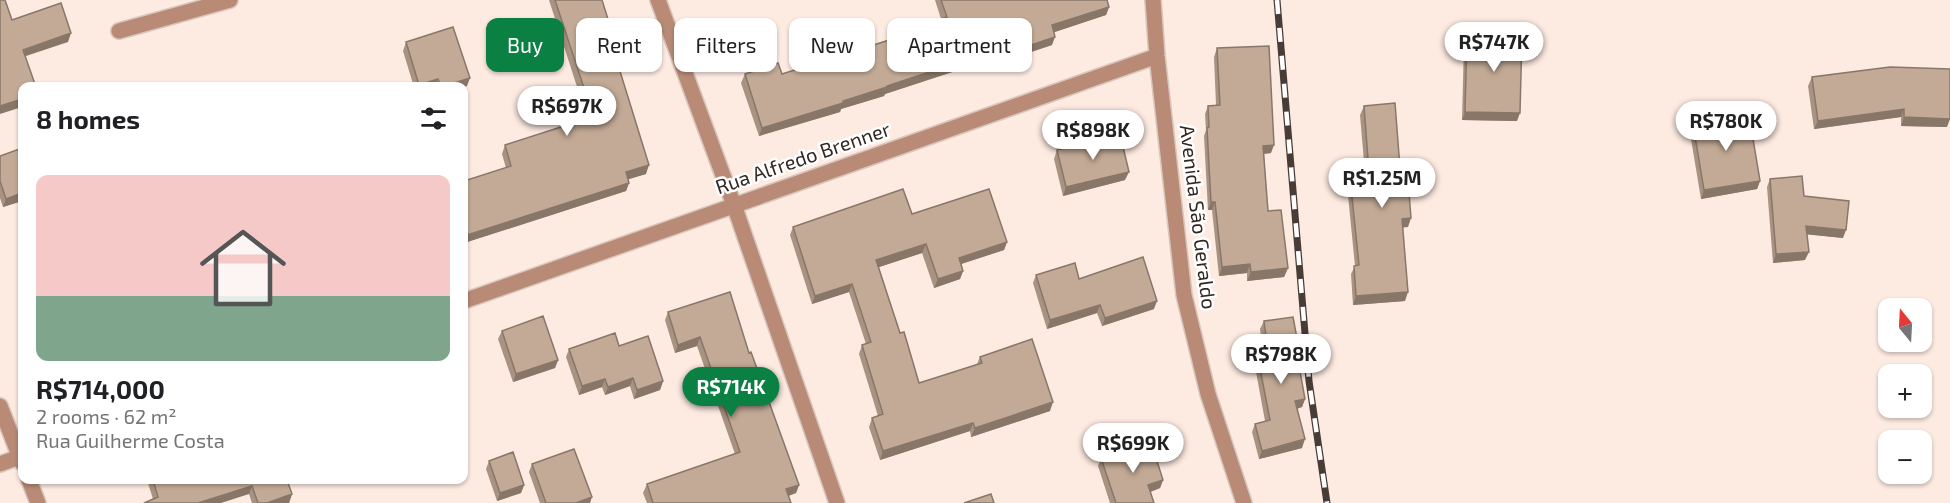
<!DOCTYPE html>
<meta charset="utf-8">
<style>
:root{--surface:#fff;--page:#f6f6f6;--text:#202124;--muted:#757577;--line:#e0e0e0;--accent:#0b8043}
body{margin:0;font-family:"Exo 2",sans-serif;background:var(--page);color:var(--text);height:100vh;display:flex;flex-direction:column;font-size:22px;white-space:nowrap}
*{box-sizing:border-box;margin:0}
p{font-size:20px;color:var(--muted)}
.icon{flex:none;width:33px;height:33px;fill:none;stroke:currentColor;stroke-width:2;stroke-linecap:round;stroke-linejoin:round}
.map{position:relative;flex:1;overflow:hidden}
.details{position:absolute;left:18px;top:82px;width:450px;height:402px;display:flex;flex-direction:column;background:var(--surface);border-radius:12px;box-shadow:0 2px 4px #0004}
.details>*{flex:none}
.top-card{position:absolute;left:486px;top:18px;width:570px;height:54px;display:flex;gap:12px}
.needle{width:39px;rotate:342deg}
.tools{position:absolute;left:1878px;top:298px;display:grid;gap:12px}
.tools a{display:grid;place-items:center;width:54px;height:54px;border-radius:12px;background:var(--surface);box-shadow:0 2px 4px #0004;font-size:30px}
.price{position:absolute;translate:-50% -51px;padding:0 14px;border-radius:21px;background:#fff;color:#222;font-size:20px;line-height:39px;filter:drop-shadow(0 2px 3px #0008)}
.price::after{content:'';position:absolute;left:50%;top:36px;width:18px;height:14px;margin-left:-9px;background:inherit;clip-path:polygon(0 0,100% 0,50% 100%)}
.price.active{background:var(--accent);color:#fff}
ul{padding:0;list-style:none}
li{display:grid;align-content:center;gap:12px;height:318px;padding:0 18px}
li+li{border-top:2px solid var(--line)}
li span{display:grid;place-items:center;height:186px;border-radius:12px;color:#555}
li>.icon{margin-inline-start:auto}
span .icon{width:108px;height:108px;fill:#fffc;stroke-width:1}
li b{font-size:26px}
h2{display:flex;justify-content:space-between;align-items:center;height:72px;padding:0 18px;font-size:26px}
.tag{padding:0 21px;border-radius:12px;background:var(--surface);box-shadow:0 2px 4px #0004;font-size:21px;line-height:54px}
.tag.active{background:var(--accent);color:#fff}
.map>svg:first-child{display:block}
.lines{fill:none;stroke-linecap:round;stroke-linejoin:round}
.minor-casing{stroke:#d8c7be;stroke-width:18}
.minor{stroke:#b98b76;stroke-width:15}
.rail-casing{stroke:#483c37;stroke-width:7}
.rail{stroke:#fff;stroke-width:4.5;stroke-dasharray:14;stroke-linecap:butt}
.wall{fill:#a89281}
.shaded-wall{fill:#887769}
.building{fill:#c3aa96;stroke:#887769;stroke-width:1.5}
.labels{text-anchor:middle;stroke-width:5;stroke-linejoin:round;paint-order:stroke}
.street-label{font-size:20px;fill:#312621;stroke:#fff}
</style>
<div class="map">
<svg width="1950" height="503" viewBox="0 0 1950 503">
<rect width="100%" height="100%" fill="#fdeae1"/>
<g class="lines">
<g class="minor-casing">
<path id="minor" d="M 658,0 L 734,205 L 837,503
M 1153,0 L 1157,56 L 1184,295 L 1208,394 L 1244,503
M 119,31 L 230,0
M 464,301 L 1157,56
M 0,406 L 22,463
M 0,464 L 22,456
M 29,480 L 38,503"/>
</g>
<use href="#minor" class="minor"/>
<g class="rail-casing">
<path id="rail" d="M 1277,0 L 1309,381 L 1327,503"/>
</g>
<use href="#rail" class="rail"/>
</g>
<path class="wall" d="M 549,0 L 602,0 L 623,67 L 620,74 L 646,174 L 628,179 L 629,183 L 626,191 L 464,243 L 464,181 L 506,168 L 502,154 L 505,145 L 580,120 L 574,102 L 577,94 L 579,93 Z
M 935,0 L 1107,0 L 1109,7 L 1106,15 L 1054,32 L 1052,45 L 1028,53 L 1026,48 L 885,94 L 884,96 L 841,109 L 840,112 L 759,136 L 741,83 L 745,74 L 782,74 L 901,36 L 903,31 L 941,19 Z
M 1467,33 L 1517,121 L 1462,120 L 1464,42 Z
M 406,42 L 467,86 L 464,87 L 414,87 L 403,51 Z
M 1217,48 L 1271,153 L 1264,154 L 1268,211 L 1288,268 L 1284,277 L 1247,281 L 1247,273 L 1219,276 L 1212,210 L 1208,210 L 1204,136 L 1206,130 L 1205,114 L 1208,106 L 1216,105 L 1214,57 Z
M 1890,67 L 1947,127 L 1901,126 L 1901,117 L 1814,129 L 1808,86 L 1812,77 Z
M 1364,106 L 1400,168 L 1408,227 L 1403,227 L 1405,301 L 1353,305 L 1351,274 L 1355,266 L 1348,195 L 1351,187 L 1366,185 L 1360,115 Z
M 1693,124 L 1760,181 L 1757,189 L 1701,199 L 1690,133 Z
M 22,148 L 22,201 L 3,207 L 0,198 L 0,156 Z
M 1057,150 L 1125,180 L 1063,196 L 1054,159 Z
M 1770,179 L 1804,196 L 1843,238 L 1807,234 L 1805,260 L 1773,263 L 1767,187 Z
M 912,214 L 1007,242 L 1004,250 L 961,264 L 963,271 L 960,279 L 934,288 L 922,253 L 879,267 L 900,333 L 919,383 L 977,364 L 980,357 L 1050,411 L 971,437 L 970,431 L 880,460 L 869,427 L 872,418 L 878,416 L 859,354 L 862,345 L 866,344 L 849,292 L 812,304 L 790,235 L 793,227 Z
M 1036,275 L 1079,279 L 1154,309 L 1102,326 L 1097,313 L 1047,329 L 1033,283 Z
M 668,312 L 749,353 L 799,485 L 796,493 L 788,496 L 791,503 L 647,503 L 643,493 L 647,484 L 735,454 L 697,346 L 675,353 L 665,320 Z
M 1264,321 L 1300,371 L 1305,399 L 1302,407 L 1297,409 L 1302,448 L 1259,459 L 1252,432 L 1255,424 L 1265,421 L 1254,361 L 1257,353 L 1263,351 L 1260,329 Z
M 502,331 L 558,360 L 555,368 L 513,382 L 498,339 Z
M 619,346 L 663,381 L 660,390 L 634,399 L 630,386 L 605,395 L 602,387 L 579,395 L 566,357 L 569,349 Z
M 1101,458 L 1163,480 L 1160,488 L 1150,492 L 1154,503 L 1110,503 L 1098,466 Z
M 489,461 L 524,485 L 521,493 L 497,501 L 486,469 Z
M 532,464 L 590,503 L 540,503 L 529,472 Z
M 147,480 L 287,480 L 292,494 L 289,503 L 252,503 L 249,494 L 153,499 Z"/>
<path class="shaded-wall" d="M 1109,7 L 1106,15 L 1049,34 L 1052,25 Z
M 71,33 L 68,42 L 20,58 L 23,50 Z
M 1055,37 L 1052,45 L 1028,53 L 1031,45 Z
M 1029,39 L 1026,48 L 885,94 L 884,96 L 841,109 L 840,112 L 759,136 L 762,128 Z
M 470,78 L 467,86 L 464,87 L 441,87 Z
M 438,79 L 435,87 L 419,87 L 419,85 Z
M 22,99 L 22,107 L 0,114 L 0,106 Z
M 1904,109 L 1901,117 L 1814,129 L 1818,121 Z
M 1465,112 L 1520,113 L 1517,121 L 1462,120 Z
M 1904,117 L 1950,119 L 1947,127 L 1901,126 Z
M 1274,145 L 1271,153 L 1260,154 L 1263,146 Z
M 649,165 L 646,174 L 623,181 L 626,172 Z
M 1129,172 L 1125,180 L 1063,196 L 1066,187 Z
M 1760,181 L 1757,189 L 1701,199 L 1704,190 Z
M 629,183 L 626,191 L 464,243 L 464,236 Z
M 22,193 L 22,201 L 3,207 L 6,199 Z
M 1211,202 L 1215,202 L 1212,210 L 1208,210 Z
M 1411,218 L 1408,227 L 1399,228 L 1402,219 Z
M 1806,226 L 1846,230 L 1843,238 L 1803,234 Z
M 1007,242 L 1004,250 L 955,266 L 959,258 Z
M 926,244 L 922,253 L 873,269 L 876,260 Z
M 1809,252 L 1805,260 L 1773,263 L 1776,254 Z
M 1250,264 L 1247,273 L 1219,276 L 1222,267 Z
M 1288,268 L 1284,277 L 1247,281 L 1251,272 Z
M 963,271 L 960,279 L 934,288 L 938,279 Z
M 852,284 L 849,292 L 812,304 L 815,296 Z
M 1408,292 L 1405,301 L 1353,305 L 1356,296 Z
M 1157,301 L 1154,309 L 1102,326 L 1105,318 Z
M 1100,305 L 1097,313 L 1047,329 L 1050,320 Z
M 700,337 L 697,346 L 675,353 L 678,345 Z
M 558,360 L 555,368 L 513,382 L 516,374 Z
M 633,378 L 630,386 L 605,395 L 608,387 Z
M 605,379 L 602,387 L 579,395 L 582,386 Z
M 663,381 L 660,390 L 634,399 L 637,390 Z
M 1305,399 L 1302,407 L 1292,410 L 1295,401 Z
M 1053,402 L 1050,411 L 971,437 L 975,428 Z
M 973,423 L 970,431 L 880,460 L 883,451 Z
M 1305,439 L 1302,448 L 1259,459 L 1262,451 Z
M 1163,480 L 1160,488 L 1145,494 L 1148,485 Z
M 524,485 L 521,493 L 497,501 L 500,493 Z
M 799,485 L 796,493 L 783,498 L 786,489 Z
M 252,486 L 249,494 L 221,503 L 198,503 Z
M 292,494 L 289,503 L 267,503 Z
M 592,497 L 590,503 L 576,503 Z"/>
<path class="building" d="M 0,0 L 5,0 L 12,20 L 61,3 L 71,33 L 23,50 L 36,87 L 22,87 L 22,99 L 0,106 Z
M 555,0 L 602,0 L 623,67 L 619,68 L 649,165 L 626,172 L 629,183 L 464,236 L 464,181 L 511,166 L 505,145 L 586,119 L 577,94 L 585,91 Z
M 941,0 L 1107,0 L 1109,7 L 1052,25 L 1055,37 L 1031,45 L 1029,39 L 887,86 L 887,87 L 843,101 L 843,103 L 762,128 L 745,74 L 778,63 L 782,74 L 905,35 L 903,31 L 947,17 Z
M 453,27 L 470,78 L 441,87 L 438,79 L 419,85 L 406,42 Z
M 1467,33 L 1522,34 L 1520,113 L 1465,112 Z
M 1269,46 L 1274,145 L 1263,146 L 1268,211 L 1281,210 L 1288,268 L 1251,272 L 1250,264 L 1222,267 L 1215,202 L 1211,202 L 1207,128 L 1209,127 L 1208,106 L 1220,105 L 1217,48 Z
M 1890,67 L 1950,69 L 1950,119 L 1904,117 L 1904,109 L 1818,121 L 1812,77 Z
M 1395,103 L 1400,168 L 1407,167 L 1411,218 L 1402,219 L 1408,292 L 1356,296 L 1354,266 L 1359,265 L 1351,187 L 1370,185 L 1364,106 Z
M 1749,115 L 1760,181 L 1704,190 L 1693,124 Z
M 1120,134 L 1129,172 L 1066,187 L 1057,150 Z
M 22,148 L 22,193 L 6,199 L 0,181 L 0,156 Z
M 1802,176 L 1804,196 L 1849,201 L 1846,230 L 1806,226 L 1809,252 L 1776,254 L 1770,179 Z
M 903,189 L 912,214 L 989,189 L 1007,242 L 959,258 L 963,271 L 938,279 L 926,244 L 876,260 L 900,333 L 904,332 L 919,383 L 982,363 L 980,357 L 1032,339 L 1053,402 L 975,428 L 973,423 L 883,451 L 872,418 L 883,414 L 862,345 L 871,342 L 852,284 L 815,296 L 793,227 Z
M 1143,257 L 1157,301 L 1105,318 L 1100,305 L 1050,320 L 1036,275 L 1075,263 L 1079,279 Z
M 730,292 L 749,353 L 751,352 L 799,485 L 786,489 L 791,503 L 653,503 L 647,484 L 740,452 L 700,337 L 678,345 L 668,312 Z
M 543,316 L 558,360 L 516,374 L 502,331 Z
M 1293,317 L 1302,365 L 1299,366 L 1305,399 L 1295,401 L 1305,439 L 1262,451 L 1255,424 L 1270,420 L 1257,353 L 1268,351 L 1264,321 Z
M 615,333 L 619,346 L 648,336 L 663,381 L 637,390 L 633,378 L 608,387 L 605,379 L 582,386 L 569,349 Z
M 464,436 L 466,445 L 464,446 Z
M 1151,442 L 1163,480 L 1148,485 L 1154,503 L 1116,503 L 1101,458 Z
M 574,449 L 592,497 L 576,503 L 546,503 L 532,464 Z
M 513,452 L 524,485 L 500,493 L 489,461 Z
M 153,480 L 287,480 L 292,494 L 267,503 L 258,503 L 252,486 L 198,503 L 144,503 L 158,497 Z
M 991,494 L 994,503 L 964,503 Z"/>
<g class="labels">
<g class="street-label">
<text transform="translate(803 158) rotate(-19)" y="7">Rua Alfredo Brenner</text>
<text transform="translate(1198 217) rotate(83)" y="7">Avenida São Geraldo</text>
</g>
</g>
</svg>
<div class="tools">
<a><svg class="needle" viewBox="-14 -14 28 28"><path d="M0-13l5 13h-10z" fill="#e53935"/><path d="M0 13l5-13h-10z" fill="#757577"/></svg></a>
<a>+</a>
<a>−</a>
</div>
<b class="price" style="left:1494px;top:73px">R$747K</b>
<b class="price" style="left:567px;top:137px">R$697K</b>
<b class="price" style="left:1726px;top:152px">R$780K</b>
<b class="price" style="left:1093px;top:161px">R$898K</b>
<b class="price" style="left:1382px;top:209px">R$1.25M</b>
<b class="price" style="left:1281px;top:385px">R$798K</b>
<b class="price active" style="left:731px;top:418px">R$714K</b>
<b class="price" style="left:1133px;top:474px">R$699K</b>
<div class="top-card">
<a class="tag active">Buy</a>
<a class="tag">Rent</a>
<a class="tag">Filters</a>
<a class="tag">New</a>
<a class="tag">Apartment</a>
</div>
<section class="details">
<h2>8 homes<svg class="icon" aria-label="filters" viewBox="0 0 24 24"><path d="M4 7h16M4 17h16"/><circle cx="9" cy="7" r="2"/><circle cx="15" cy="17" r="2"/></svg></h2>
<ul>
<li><span style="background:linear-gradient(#f6c9c9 65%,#7fa58c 0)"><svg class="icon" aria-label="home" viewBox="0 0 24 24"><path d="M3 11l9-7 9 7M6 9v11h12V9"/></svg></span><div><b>R$714,000</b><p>2 rooms · 62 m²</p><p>Rua Guilherme Costa</p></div></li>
</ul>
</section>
</div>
